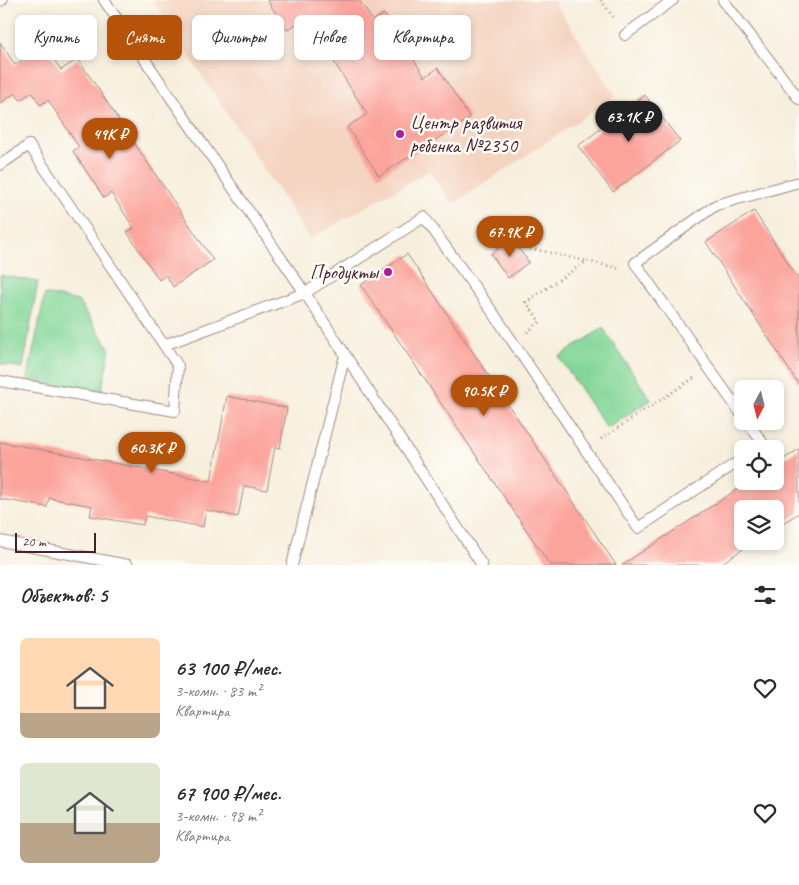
<!DOCTYPE html>
<html lang="ru">
<meta charset="utf-8">
<style>
:root{--surface:#fff;--page:#f2f2f3;--text:#2b2b33;--muted:#7c7c81;--accent:#b45309}
body{margin:0;font-family:Caveat,sans-serif;background:var(--page);color:var(--text);height:100vh;display:flex;flex-direction:column;font-size:19px;white-space:nowrap}
*{box-sizing:border-box;margin:0}
p{font-size:16px;color:var(--muted)}
.icon{flex:none;width:28px;height:28px;fill:none;stroke:currentColor;stroke-width:2;stroke-linecap:round;stroke-linejoin:round}
.map{position:relative;height:565px;overflow:hidden}
.sheet{display:flex;flex-direction:column;background:var(--surface);flex:1}
.sheet>*{flex:none}
.guide{position:absolute;left:15px;top:15px;width:500px;height:45px;display:flex;gap:10px}
.needle{width:32px;rotate:187deg}
.tools{position:absolute;left:734px;top:380px;display:grid;gap:10px}
.tools a{display:grid;place-items:center;width:50px;height:50px;border-radius:8px;background:var(--surface);box-shadow:0 2px 8px #0003;font-size:25px}
.scale{position:absolute;left:15px;bottom:12px;width:81px;box-sizing:border-box;padding-left:5px;border:2px solid #4a1f2b;border-top:0;font-size:14px;line-height:18px;white-space:nowrap;color:#4a1f2b;-webkit-text-stroke:4px #fdfcf7;paint-order:stroke}
.price{position:absolute;translate:-50% -42px;padding:0 11px;border-radius:18px;background:var(--accent);color:#fff;font-size:16px;line-height:32px;filter:drop-shadow(0 1px 2px #0008)}
.price::after{content:'';position:absolute;left:50%;top:30px;width:15px;height:11px;margin-left:-8px;background:inherit;clip-path:polygon(0 0,100% 0,50% 100%)}
.price.active{background:#222;color:#fff}
ul{padding:0;list-style:none}
li{display:flex;align-items:center;gap:15px;height:125px;padding:0 20px}
li span{display:grid;place-items:center;flex:none;width:140px;height:100px;border-radius:8px;color:#555}
li>.icon{margin-inline-start:auto}
span .icon{width:60px;height:60px;fill:#fffc;stroke-width:1}
li b{font-size:21px}
h2{display:flex;justify-content:space-between;align-items:center;height:60px;padding:0 20px;font-size:21px}
.chip{padding:0 18px;border-radius:8px;background:var(--surface);box-shadow:0 2px 8px #0003;font-size:18px;line-height:45px}
.chip.active{background:var(--accent);color:#fff}
.map>svg:first-child{display:block}
.built{fill:#f4d3c0}
.green{fill:#83d698;stroke:#667a62}
.building{fill:#fba49c}
.lines{fill:none;stroke-linecap:round;stroke-linejoin:round}
.service-casing{stroke:#a08784;stroke-width:12}
.path{stroke:#a08784;stroke-width:3;stroke-dasharray:1 4;stroke-linecap:butt}
.service{stroke:#fff;stroke-width:10}
.poi-dot{fill:#b5179e;stroke:#fdfcf7;stroke-width:2}
.labels{text-anchor:middle;stroke-width:5;stroke-linejoin:round;paint-order:stroke}
.poi-label{font-size:20px;fill:#4a1f2b;stroke:#fdfcf7;text-anchor:start}
</style>
<div class="map">
<svg width="799" height="565" viewBox="0 0 799 565">
<rect width="100%" height="100%" fill="#fdfcf7"/>
<filter id="ink" filterUnits="userSpaceOnUse"><feTurbulence type="fractalNoise" baseFrequency=".02" numOctaves="2"/><feDisplacementMap in="SourceGraphic" scale="10" xChannelSelector="R" yChannelSelector="G"/><feConvolveMatrix kernelMatrix="1 2 1 2 8 2 1 2 1" color-interpolation-filters="sRGB"/></filter>
<filter id="wash" filterUnits="userSpaceOnUse"><feTurbulence type="fractalNoise" baseFrequency=".0096" numOctaves="4" result="noise"/><feDisplacementMap in="SourceGraphic" scale="20" xChannelSelector="R" yChannelSelector="G"/><feGaussianBlur stdDeviation="1.12" result="paint"/><feColorMatrix in="noise" values="0 0 0 0 0 0 0 0 0 0 0 0 0 0 0 0 0 1.4 0 .05"/><feComposite in="paint" operator="in"/></filter>
<g filter="url(#wash)">
<rect width="100%" height="100%" fill="#f7efdd"/>
<path class="built" d="M 152,0 L 553,0 L 616,96 L 453,204 L 429,171 L 310,239 Z"/>
<path class="green" d="M 0,275 L 38,282 L 23,368 L 0,364 Z
M 45,294 L 78,301 L 110,349 L 101,394 L 27,380 Z
M 603,328 L 651,400 L 607,429 L 559,357 Z"/>
<g id="blocks">
<path class="building" d="M 267,0 L 359,0 L 373,21 L 384,14 L 425,77 L 438,68 L 470,118 L 379,176 L 347,127 L 367,114 L 306,18 L 287,30 Z
M 0,42 L 15,65 L 44,45 L 61,70 L 78,59 L 213,260 L 173,287 L 166,275 L 159,280 L 127,232 L 134,228 L 111,193 L 104,198 L 73,151 L 79,147 L 48,100 L 40,105 L 32,92 L 20,100 L 15,93 L 0,104 Z
M 645,95 L 680,141 L 613,192 L 578,146 Z
M 754,211 L 799,280 L 799,385 L 706,242 Z
M 511,239 L 529,262 L 508,278 L 491,254 Z
M 407,254 L 616,565 L 550,565 L 361,285 Z
M 227,396 L 287,408 L 280,448 L 275,447 L 267,490 L 244,486 L 238,517 L 206,510 L 203,527 L 145,516 L 143,525 L 90,516 L 92,506 L 49,498 L 47,507 L 0,499 L 0,442 L 211,481 Z
M 799,449 L 799,513 L 775,528 L 775,509 L 742,509 L 742,541 L 755,541 L 719,565 L 622,565 L 750,481 L 775,481 L 775,465 Z"/>
</g>
</g>
<g filter="url(#ink)">
<use href="#blocks" fill-opacity="0" stroke="#a08784" stroke-width="1"/>
<g class="lines">
<g class="service-casing">
<path id="service" d="M 104,0 L 305,293 L 164,345
M 723,0 L 799,99
M 0,1 L 2,0
M 625,35 L 673,0
M 0,165 L 29,145 L 178,366 L 175,411 L 0,381
M 742,415 L 635,263 L 716,205 L 799,182
M 747,421 L 764,445 L 758,449
M 0,541 L 128,565
M 292,565 L 345,355
M 482,565 L 305,293 L 424,217 L 494,314 L 638,528 L 742,459"/>
</g>
<path class="path" d="M 601,0 L 615,20
M 515,229 L 529,248 L 586,261
M 527,332 L 540,322 L 526,302 L 587,261 L 618,268
M 601,439 L 694,378"/>
<use href="#service" class="service"/>
</g>
</g>
<g class="poi-dot">
<circle cx="400" cy="134" r="5"/>
<circle cx="388" cy="272" r="5"/>
</g>
<g class="labels">
<g class="poi-label">
<text x="410" y="129">Центр развития<tspan x="410" dy="23">ребенка №2350</tspan></text>
<text x="378" y="279" text-anchor="end">Продукты</text>
</g>
</g>
</svg>
<div class="tools">
<a><svg class="needle" viewBox="-14 -14 28 28"><path d="M0-13l5 13h-10z" fill="#e53935"/><path d="M0 13l5-13h-10z" fill="#7c7c81"/></svg></a>
<a><svg class="icon" aria-label="locate" viewBox="0 0 24 24"><circle cx="12" cy="12" r="6"/><path d="M12 2v4M12 18v4M2 12h4M18 12h4"/></svg></a>
<a><svg class="icon" aria-label="layers" viewBox="0 0 24 24"><path d="M12 4l9 5-9 5-9-5zM3 14l9 5 9-5"/></svg></a>
</div>
<div class="scale">20 m</div>
<b class="price active" style="left:629px;top:143px">63.1K ₽</b>
<b class="price" style="left:110px;top:160px">49K ₽</b>
<b class="price" style="left:510px;top:258px">67.9K ₽</b>
<b class="price" style="left:484px;top:417px">90.5K ₽</b>
<b class="price" style="left:152px;top:474px">60.3K ₽</b>
<div class="guide">
<a class="chip">Купить</a>
<a class="chip active">Снять</a>
<a class="chip">Фильтры</a>
<a class="chip">Новое</a>
<a class="chip">Квартира</a>
</div>
</div>
<section class="sheet">
<h2>Объектов: 5<svg class="icon" aria-label="filters" viewBox="0 0 24 24"><path d="M4 7h16M4 17h16"/><circle cx="9" cy="7" r="2"/><circle cx="15" cy="17" r="2"/></svg></h2>
<ul>
<li><span style="background:linear-gradient(#ffd9b3 75%,#b9a48a 0)"><svg class="icon" aria-label="home" viewBox="0 0 24 24"><path d="M3 11l9-7 9 7M6 9v11h12V9"/></svg></span><div><b>63 100 ₽/мес.</b><p>3-комн. · 83 m²</p><p>Квартира</p></div><svg class="icon" aria-label="heart" viewBox="0 0 24 24"><path d="M12 20l-8-8c-3-5 5-10 8-4 3-6 11-1 8 4z"/></svg></li>
<li><span style="background:linear-gradient(#dfe7d0 60%,#b9a48a 0)"><svg class="icon" aria-label="home" viewBox="0 0 24 24"><path d="M3 11l9-7 9 7M6 9v11h12V9"/></svg></span><div><b>67 900 ₽/мес.</b><p>3-комн. · 98 m²</p><p>Квартира</p></div><svg class="icon" aria-label="heart" viewBox="0 0 24 24"><path d="M12 20l-8-8c-3-5 5-10 8-4 3-6 11-1 8 4z"/></svg></li>
</ul>
</section>
